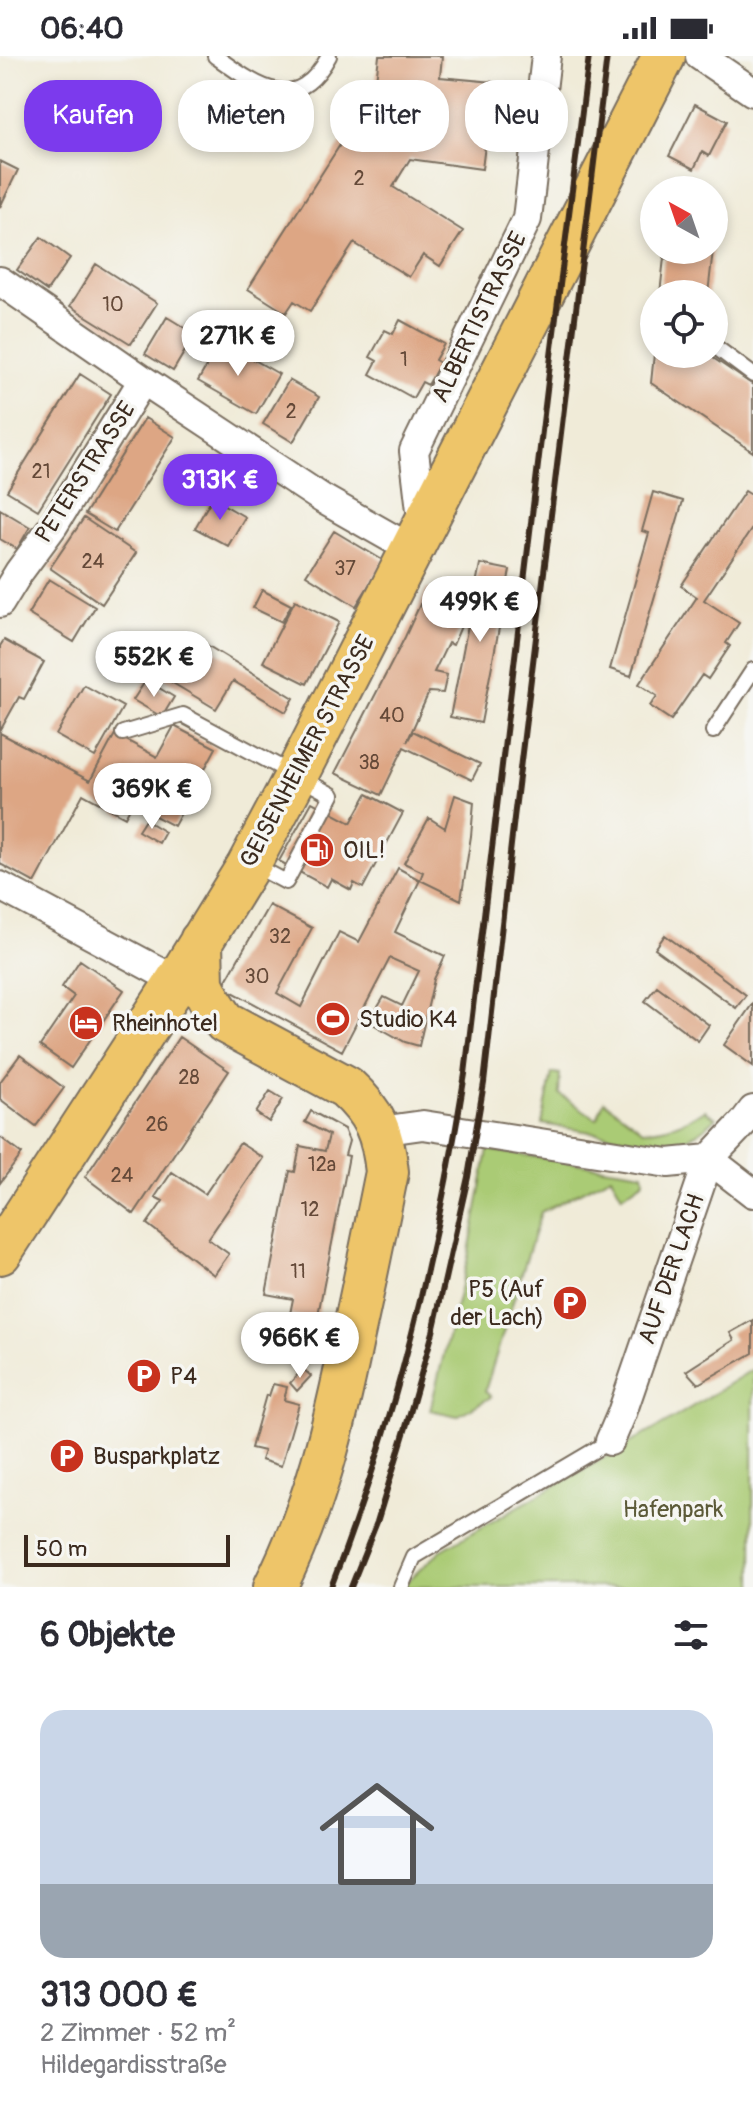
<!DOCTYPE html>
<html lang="de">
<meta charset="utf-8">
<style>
:root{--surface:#fff;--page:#f2f2f3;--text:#2b2b33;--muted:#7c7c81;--line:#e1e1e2;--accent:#7c3aed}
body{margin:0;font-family:Pangolin,sans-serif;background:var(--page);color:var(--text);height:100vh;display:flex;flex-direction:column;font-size:30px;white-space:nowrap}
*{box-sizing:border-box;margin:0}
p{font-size:26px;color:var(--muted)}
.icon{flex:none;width:44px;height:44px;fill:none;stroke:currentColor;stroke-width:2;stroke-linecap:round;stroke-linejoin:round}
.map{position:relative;height:1531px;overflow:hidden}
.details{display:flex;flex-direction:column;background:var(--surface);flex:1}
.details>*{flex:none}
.banner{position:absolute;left:24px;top:24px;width:706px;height:72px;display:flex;gap:16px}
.needle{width:52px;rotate:320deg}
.fabs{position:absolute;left:640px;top:120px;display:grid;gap:16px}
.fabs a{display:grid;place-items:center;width:88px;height:88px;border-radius:50%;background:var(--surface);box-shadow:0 4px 12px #0003;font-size:40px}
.scale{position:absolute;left:24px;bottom:20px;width:206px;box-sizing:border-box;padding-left:8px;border:4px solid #3b2a1e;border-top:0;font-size:22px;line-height:28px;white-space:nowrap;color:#3b2a1e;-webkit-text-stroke:6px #f6f6f2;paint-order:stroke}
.price{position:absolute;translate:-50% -68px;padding:0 18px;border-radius:28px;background:#fff;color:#222;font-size:26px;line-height:52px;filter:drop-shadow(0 2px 4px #0008)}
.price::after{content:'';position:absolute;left:50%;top:48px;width:24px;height:18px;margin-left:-12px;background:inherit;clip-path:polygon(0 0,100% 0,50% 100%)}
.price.on{background:var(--accent);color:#fff}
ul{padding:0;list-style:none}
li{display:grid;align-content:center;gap:16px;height:424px;padding:0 40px}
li+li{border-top:2px solid var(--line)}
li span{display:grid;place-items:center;height:248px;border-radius:24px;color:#555}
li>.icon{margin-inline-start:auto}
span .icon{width:144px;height:144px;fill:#fffc;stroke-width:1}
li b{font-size:34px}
h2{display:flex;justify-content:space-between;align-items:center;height:96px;padding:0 40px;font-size:34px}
.chip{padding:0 28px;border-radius:32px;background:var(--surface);box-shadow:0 4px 12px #0003;font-size:28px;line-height:72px}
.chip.on{background:var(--accent);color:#fff}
.status{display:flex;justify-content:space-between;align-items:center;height:56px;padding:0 40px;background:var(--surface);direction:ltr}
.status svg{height:22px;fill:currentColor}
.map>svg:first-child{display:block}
.green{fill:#aacb74;stroke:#727a49;stroke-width:2}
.building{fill:#dda684}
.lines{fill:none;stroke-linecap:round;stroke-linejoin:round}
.service-casing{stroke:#7a6e5f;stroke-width:18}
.minor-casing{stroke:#7a6e5f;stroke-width:32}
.primary-casing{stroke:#7a6e5f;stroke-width:46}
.service{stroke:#fff;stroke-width:14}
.minor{stroke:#fff;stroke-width:28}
.primary{stroke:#eec569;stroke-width:42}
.rail{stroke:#3b2a1e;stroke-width:6}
.labels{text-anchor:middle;stroke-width:7;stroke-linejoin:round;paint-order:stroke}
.number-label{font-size:20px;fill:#644938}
.street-label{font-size:24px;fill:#3b2a1e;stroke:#f6f6f2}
.poi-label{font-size:24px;fill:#3b2a1e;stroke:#f6f6f2;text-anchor:start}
.park-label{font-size:24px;fill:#5c5a38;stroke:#f6f6f2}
</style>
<div class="status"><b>06:40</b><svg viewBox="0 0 49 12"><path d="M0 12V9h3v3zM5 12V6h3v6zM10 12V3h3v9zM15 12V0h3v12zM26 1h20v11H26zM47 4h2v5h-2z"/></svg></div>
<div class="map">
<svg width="753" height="1531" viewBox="0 0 753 1531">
<rect width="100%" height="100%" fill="#f6f6f2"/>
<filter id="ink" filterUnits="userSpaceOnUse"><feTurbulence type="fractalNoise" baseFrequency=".0125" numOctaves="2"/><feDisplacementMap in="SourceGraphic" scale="16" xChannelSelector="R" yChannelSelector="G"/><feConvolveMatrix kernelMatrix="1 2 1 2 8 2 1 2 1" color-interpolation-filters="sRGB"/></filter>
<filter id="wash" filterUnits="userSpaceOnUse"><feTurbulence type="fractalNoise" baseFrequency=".006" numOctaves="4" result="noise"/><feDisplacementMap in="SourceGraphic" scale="32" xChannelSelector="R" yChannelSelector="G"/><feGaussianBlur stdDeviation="1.8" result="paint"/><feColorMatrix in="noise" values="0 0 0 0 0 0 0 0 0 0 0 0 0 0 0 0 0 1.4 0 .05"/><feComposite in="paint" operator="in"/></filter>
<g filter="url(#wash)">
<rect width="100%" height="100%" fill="#f0ebd8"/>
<path class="green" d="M 552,1017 L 560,1018 L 559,1038 L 597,1063 L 604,1045 L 643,1074 C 666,1074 685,1066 705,1054 L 716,1062 C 700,1078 685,1086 662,1088 L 542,1068 Z
M 488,1094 L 643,1117 L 644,1125 L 622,1140 L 611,1120 L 541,1156 L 485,1335 L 491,1341 L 457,1360 L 430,1354 L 468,1201 Z
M 753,1313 L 753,1531 L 401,1531 L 440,1495 L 669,1365 Z"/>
<g id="blocks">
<path class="building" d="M 379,0 L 442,0 L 440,21 L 493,26 L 482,113 L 410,103 L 393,131 L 463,175 L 440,210 L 423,199 L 409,221 L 354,187 L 310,255 L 294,245 L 286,257 L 248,233 L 375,34 Z
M 695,48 L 727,65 L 709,100 L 702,96 L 694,113 L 669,100 Z
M 0,105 L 18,114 L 0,151 Z
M 41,181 L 70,202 L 47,235 L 17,214 Z
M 686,194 L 713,194 L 708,238 L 660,238 L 664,202 L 685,205 Z
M 96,208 L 157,247 L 131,288 L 70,250 Z
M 167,261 L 195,278 L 173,315 L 145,298 Z
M 400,264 L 444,288 L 435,304 L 440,307 L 428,329 L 422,326 L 413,342 L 370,318 L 377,305 L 370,301 L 385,274 L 393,278 Z
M 221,285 L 279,318 L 256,358 L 198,325 Z
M 654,298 L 707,298 L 753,329 L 753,396 L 651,327 Z
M 80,318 L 111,338 L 38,454 L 7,435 Z
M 289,324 L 319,341 L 293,386 L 263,368 Z
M 145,362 L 175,381 L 115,476 L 85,458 Z
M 745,435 L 753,440 L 753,471 L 704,544 L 739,567 L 726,587 L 730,590 L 708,623 L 702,619 L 671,664 L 650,650 L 657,640 L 639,628 L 697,541 L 681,530 Z
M 653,436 L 683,445 L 631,620 L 610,613 L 649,477 L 642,475 Z
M 212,442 L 245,461 L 228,490 L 195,472 Z
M 0,453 L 30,471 L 17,493 L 0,483 Z
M 84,462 L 136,497 L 102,548 L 50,512 Z
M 334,475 L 384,505 L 356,550 L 306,519 Z
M 480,508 L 510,514 L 481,667 L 450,661 Z
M 49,523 L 95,551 L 74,586 L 28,558 Z
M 427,533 L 465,549 L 458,566 L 462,568 L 453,589 L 448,587 L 434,616 L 447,619 L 443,637 L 429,636 L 407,686 L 413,675 L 480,708 L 472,724 L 404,691 L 381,739 L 335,717 L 405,581 Z
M 262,534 L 291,549 L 282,566 L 253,552 Z
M 295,544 L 339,566 L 307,628 L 263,606 Z
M 187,577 L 294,642 L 286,656 L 233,625 L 216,653 L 161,620 Z
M 4,584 L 44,606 L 24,643 L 19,641 L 0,675 L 0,590 Z
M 146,624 L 174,641 L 162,661 L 133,644 Z
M 84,629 L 123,651 L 95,701 L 56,679 Z
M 174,670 L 216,692 L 174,770 L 132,748 L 125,761 L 83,738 L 35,827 L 0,808 L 0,677 L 90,725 L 115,678 L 157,701 Z
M 367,738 L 403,757 L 363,832 L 354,827 L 351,834 L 331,823 L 327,831 L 279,805 L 312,746 L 351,767 Z
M 455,739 L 474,746 L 471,780 L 461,844 L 420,824 L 423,816 L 404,807 L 429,762 L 445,772 Z
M 145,764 L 165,776 L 159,787 L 138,775 Z
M 398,812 L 420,824 L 395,876 L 445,900 L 434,923 L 419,990 L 405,986 L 369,966 L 384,941 L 402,950 L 419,915 L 390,902 L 342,995 L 227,933 L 224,928 L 269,849 L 312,872 L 277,937 L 301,951 L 339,876 L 359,886 Z
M 665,879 L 746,939 L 736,952 L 655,893 Z
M 80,904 L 124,934 L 71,1012 L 40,990 L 74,940 L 62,931 Z
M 657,930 L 709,969 L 698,985 L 645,945 Z
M 753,947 L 753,1010 L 724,989 Z
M 179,981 L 229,1015 L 134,1158 L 85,1121 Z
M 20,999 L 64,1032 L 36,1070 L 0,1043 L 0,1026 Z
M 270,1035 L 283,1043 L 269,1066 L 256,1057 Z
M 311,1055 L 344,1073 L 349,1085 L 345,1099 L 349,1100 L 317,1264 L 290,1258 L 293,1243 L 266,1238 L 290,1115 L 295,1116 L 300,1090 L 325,1095 L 329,1079 L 305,1066 Z
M 0,1081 L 22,1098 L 0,1127 Z
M 240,1087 L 263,1102 L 208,1183 L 229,1198 L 214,1219 L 147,1168 L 163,1145 L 155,1141 L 172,1116 L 205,1138 Z
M 753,1264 L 753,1297 L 698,1328 L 686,1315 L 734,1284 L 730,1277 Z
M 303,1313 L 311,1320 L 297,1335 L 290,1327 Z
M 273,1328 L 287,1331 L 284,1344 L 299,1348 L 281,1410 L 261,1404 L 264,1395 L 251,1392 L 266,1339 L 269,1340 Z"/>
</g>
</g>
<g filter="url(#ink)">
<use href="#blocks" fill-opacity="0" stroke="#7a6e5f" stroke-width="2"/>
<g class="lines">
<g class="service-casing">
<path id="service" d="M 215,0 C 257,30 296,61 329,0
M 717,292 L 753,319
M 713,675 L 753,614
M 123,677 L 183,659 L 332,739 L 286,826 L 254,809
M 401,1531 L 414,1501 L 610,1385"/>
</g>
<g class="minor-casing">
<path id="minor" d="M 700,0 L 753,36
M 0,225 L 143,324 L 323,443 L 411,493
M 423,471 L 414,395 L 527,163 L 546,0
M 0,547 L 19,516 L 53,470 L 143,324
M 0,830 L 177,925
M 380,1075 L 423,1069 L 668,1107 L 709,1103 L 753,1137
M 610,1385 L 622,1357 L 709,1103 L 744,1066 L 753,1054"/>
</g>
<g class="primary-casing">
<path id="primary" d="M 201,885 L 202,928 L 210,944 L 225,966 L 346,1031 C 375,1057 383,1078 387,1116 C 376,1170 365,1225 353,1279 C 335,1368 316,1449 275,1531
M 0,1197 L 177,925 L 248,810 L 296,720 L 664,0"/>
</g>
<use href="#service" class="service"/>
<use href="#minor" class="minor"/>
<use href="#primary" class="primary"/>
<path class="rail" d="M 331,1531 C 396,1365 437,1194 465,1018 L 551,300 L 589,0
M 351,1531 L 377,1466 L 406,1371 L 433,1276 L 468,1121 L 484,1027 L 514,762 L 607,0"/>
</g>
</g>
<defs>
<g id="fuel-disc" transform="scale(1.8)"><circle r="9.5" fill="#c8321e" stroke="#f6f6f2"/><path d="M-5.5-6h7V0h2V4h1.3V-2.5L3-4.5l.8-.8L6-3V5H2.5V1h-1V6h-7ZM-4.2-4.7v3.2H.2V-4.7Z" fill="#fff"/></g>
<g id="stadium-disc" transform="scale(1.8)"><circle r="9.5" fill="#c8321e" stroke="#f6f6f2"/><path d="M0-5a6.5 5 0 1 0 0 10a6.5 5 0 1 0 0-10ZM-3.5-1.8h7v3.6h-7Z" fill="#fff"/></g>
<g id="hotel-disc" transform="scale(1.8)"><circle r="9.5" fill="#c8321e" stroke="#f6f6f2"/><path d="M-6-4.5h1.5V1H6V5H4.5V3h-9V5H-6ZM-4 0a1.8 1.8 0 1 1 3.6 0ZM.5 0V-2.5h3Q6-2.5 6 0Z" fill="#fff"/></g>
<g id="parking-disc" transform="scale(1.8)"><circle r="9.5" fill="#c8321e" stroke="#f6f6f2"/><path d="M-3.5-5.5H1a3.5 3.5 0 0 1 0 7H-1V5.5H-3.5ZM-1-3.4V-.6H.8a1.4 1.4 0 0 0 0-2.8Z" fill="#fff"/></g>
</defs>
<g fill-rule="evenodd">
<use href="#fuel-disc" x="317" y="794"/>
<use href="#stadium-disc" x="333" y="963"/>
<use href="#hotel-disc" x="86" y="967"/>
<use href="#parking-disc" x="570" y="1247"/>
<use href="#parking-disc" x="144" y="1320"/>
<use href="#parking-disc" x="67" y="1400"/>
</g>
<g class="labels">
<g class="number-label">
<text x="359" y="129">2</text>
<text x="113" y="255">10</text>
<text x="404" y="310">1</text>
<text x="291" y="362">2</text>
<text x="41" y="422">21</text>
<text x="93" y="512">24</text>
<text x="345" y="519">37</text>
<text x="392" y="666">40</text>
<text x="369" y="713">38</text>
<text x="280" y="887">32</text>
<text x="257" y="927">30</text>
<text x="189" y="1028">28</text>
<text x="157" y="1075">26</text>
<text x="322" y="1115">12a</text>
<text x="122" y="1126">24</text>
<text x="310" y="1160">12</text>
<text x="298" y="1222">11</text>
</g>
<g class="street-label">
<text transform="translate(479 261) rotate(-64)" y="8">ALBERTISTRASSE</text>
<text transform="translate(85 416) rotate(-57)" y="8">PETERSTRASSE</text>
<text transform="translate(307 695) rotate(-62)" y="8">GEISENHEIMER STRASSE</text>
<text transform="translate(671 1213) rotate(-71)" y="8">AUF DER LACH</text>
</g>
<g class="poi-label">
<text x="343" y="802">OIL!</text>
<text x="359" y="971">Studio K4</text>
<text x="112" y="975">Rheinhotel</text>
<text x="544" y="1241" text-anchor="end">P5 (Auf<tspan x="544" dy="28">der Lach)</tspan></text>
<text x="170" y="1328">P4</text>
<text x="93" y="1408">Busparkplatz</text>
</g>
<g class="park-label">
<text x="673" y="1461">Hafenpark</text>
</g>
</g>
</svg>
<div class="fabs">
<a><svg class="needle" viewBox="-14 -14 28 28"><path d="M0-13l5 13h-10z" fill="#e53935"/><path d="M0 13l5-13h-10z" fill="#7c7c81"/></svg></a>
<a><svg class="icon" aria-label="locate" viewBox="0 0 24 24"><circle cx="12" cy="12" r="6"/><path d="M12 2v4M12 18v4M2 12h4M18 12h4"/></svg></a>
</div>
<div class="scale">50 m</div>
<b class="price" style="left:238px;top:322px">271K €</b>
<b class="price on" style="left:220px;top:466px">313K €</b>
<b class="price" style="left:480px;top:588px">499K €</b>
<b class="price" style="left:154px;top:643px">552K €</b>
<b class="price" style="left:152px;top:775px">369K €</b>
<b class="price" style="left:300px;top:1324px">966K €</b>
<div class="banner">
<a class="chip on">Kaufen</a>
<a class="chip">Mieten</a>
<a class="chip">Filter</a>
<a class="chip">Neu</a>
</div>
</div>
<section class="details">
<h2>6 Objekte<svg class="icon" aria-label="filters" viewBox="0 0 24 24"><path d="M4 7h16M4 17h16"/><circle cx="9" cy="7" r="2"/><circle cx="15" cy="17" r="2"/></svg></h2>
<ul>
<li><span style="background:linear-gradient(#c9d6e8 70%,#9aa5b1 0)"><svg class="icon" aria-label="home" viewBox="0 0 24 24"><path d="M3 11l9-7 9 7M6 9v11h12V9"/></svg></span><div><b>313 000 €</b><p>2 Zimmer · 52 m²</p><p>Hildegardisstraße</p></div></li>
</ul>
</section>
